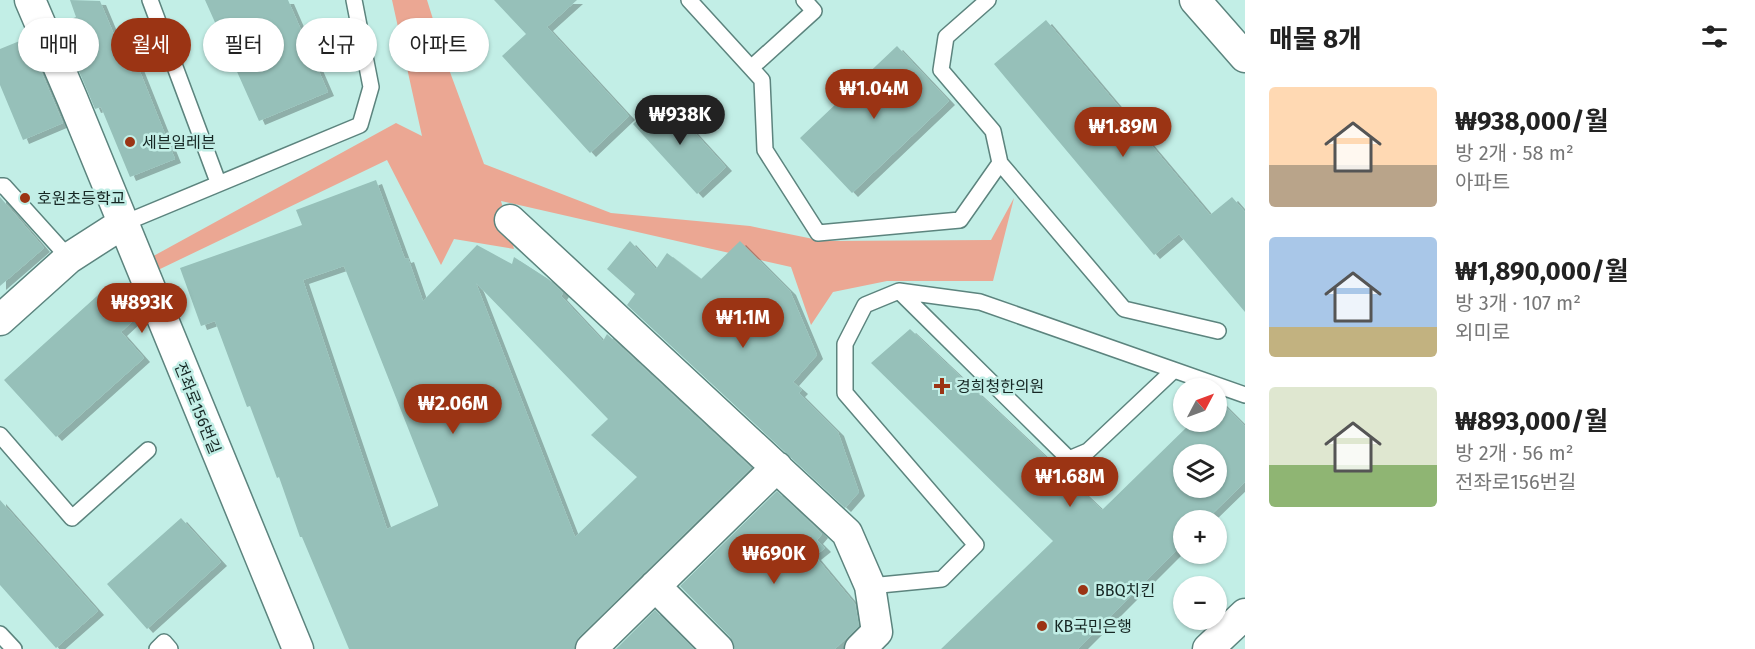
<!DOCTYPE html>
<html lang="ko">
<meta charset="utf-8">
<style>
:root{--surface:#fff;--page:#f6f6f6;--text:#222;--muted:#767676;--accent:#9b3414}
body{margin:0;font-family:"Fira Sans","Noto Sans KR",sans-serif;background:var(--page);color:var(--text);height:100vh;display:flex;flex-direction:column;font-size:22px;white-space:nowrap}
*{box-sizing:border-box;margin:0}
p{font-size:20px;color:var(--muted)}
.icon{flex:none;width:33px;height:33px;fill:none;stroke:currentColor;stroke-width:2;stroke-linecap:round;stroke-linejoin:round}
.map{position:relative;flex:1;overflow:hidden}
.details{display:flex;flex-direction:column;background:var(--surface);width:510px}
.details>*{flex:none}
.guide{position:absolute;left:18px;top:18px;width:570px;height:54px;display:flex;gap:12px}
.needle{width:39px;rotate:49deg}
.fabs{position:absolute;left:1173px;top:378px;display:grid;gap:12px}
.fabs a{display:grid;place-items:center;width:54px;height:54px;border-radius:50%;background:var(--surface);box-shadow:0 2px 4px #0004;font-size:30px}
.price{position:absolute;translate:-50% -51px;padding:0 14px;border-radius:21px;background:var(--accent);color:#fff;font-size:20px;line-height:39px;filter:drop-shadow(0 2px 3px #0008)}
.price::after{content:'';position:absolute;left:50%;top:36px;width:18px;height:14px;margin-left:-9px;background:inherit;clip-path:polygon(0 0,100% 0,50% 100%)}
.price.active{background:#222;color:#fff}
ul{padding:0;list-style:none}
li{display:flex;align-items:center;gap:18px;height:150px;padding:0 24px}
li span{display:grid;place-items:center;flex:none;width:168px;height:120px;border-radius:6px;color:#555}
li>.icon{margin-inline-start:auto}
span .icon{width:72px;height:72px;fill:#fffc;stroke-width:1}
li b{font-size:26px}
h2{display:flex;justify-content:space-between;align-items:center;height:72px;padding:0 24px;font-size:26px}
.tag{padding:0 21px;border-radius:27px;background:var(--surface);box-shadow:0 2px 4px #0004;font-size:21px;line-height:54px}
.tag.active{background:var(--accent);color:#fff}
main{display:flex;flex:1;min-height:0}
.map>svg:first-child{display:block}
.green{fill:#eba793}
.building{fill:#96c0b9;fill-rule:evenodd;filter:url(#shadow)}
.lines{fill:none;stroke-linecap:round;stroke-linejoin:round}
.service-casing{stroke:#5c847e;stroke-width:18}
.minor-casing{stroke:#5c847e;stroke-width:33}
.service{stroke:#fff;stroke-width:15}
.minor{stroke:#fff;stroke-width:30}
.poi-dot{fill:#9b3414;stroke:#c2eee6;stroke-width:2}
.labels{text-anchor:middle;stroke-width:5;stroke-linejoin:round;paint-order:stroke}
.poi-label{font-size:16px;fill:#162724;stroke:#c2eee6;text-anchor:start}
.street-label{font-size:16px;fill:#162724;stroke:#c2eee6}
</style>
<main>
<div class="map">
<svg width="1245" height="649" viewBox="0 0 1245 649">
<defs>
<filter id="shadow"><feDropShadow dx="6" dy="4" stdDeviation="0" flood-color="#0004"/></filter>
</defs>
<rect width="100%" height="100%" fill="#c2eee6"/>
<path class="green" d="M 392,0 L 427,0 L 447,64 L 484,164 L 611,213 L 750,226 L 823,241 L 991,240 L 1014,198 L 993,281 L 887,281 L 833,292 L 811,325 L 791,267 L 501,201 L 514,249 L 454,239 L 441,265 L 387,160 L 158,270 L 148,259 L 396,123 L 422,136 Z"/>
<path class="building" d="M 70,0 L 100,1 L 128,68 L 137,64 L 175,159 L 130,177 L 101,107 L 95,109 L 59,24 L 76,17 Z
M 205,0 L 288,0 L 328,92 L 259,121 Z
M 494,0 L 577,0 L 547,27 L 629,116 L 590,153 L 502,56 L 526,34 Z
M 1046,20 L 1210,215 L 1232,197 L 1245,212 L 1245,312 L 1179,234 L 1154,255 L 994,64 Z
M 27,38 L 63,123 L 23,140 L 0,85 L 0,49 Z
M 897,46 L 949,101 L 852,193 L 800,138 Z
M 662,97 L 726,167 L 697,194 L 633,124 Z
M 376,180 L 405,259 L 408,258 L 423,301 L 477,245 L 512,264 L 514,257 L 548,279 L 563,293 L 561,296 L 603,341 L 607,334 L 751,468 L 579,637 L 575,644 L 574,649 L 349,649 L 302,537 L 300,537 L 279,477 L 277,478 L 250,406 L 247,407 L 215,321 L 201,326 L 180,268 L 302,225 L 296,210 ZM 344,266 L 438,504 L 438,506 L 387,529 L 303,280 ZM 476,283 L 608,419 L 591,435 L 637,477 L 575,537 Z
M 0,197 L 44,248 L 0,286 Z
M 630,241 L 656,269 L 667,253 L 701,279 L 740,241 L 790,291 L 817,355 L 793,382 L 802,390 L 799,393 L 838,432 L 859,492 L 845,508 L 627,305 L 635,294 L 607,269 Z
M 107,287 L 135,319 L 121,332 L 144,358 L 56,437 L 4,380 Z
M 910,329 L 1102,510 L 1192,422 L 1216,422 L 1216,397 L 1245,426 L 1245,482 L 1206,520 L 1184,520 L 1184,543 L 1078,649 L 941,649 L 1053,541 L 871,363 ZM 1184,454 L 1216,454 L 1216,488 L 1184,488 Z
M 777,491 L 822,534 L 817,540 L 825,548 L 815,556 L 855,604 L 859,626 L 835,649 L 735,649 L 730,637 L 680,586 Z
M 0,500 L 98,611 L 56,648 L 0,585 Z
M 181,518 L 221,562 L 147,629 L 107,584 Z
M 655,610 L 694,649 L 616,649 Z"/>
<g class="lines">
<g class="service-casing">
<path id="service" d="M 150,0 L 218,182
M 689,0 L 762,80 L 765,150 L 818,233 L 960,220 L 1000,163 L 993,131 L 941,70 L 946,37 L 988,0
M 751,68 L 814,11 L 804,0
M 1000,163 L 1124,309 L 1218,331
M 0,186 L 4,186 L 69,258
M 122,224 L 360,125 L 371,87 L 354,0
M 899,291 L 980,302 L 1174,370
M 0,435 L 72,518 L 148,450
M 870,586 L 942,579 L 976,545 L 845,393 L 845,344 L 865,305 L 899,291 L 1069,459 L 1088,451 L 1174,370 L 1245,395
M 0,634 L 14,649
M 157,649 L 164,642 L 170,649"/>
</g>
<g class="minor-casing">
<path id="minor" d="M 30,0 L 72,98 L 298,649
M 1195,0 L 1245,57
M 510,220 L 847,533 L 870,586 L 877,632 L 860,649
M 0,320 L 69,258 L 122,224
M 655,586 L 718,649
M 591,649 L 777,467
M 1208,649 L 1245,614"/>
</g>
<use href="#service" class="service"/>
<use href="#minor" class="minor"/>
</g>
<g class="poi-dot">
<circle cx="130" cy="142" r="6"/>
<circle cx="25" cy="198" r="6"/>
<path d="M939 377h6v6h6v6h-6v6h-6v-6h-6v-6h6z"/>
<circle cx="1083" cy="590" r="6"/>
<circle cx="1042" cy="626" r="6"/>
</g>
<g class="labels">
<g class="poi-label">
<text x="142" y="148">세븐일레븐</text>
<text x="37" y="204">호원초등학교</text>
<text x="956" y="392">경희청한의원</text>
<text x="1095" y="596">BBQ치킨</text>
<text x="1054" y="632">KB국민은행</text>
</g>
<g class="street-label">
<text transform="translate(198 408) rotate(68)" y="6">전좌로156번길</text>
</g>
</g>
</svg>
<div class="fabs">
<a><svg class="needle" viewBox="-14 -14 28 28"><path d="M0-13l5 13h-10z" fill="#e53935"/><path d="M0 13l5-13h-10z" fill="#767676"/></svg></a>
<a><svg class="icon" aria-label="layers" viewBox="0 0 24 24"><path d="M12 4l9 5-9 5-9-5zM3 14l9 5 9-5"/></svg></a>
<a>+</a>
<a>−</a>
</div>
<b class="price" style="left:874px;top:120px">₩1.04M</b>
<b class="price active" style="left:680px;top:146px">₩938K</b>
<b class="price" style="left:1123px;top:158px">₩1.89M</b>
<b class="price" style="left:142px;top:334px">₩893K</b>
<b class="price" style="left:743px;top:349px">₩1.1M</b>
<b class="price" style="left:453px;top:435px">₩2.06M</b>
<b class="price" style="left:1070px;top:508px">₩1.68M</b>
<b class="price" style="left:774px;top:585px">₩690K</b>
<div class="guide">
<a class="tag">매매</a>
<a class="tag active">월세</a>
<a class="tag">필터</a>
<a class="tag">신규</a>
<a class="tag">아파트</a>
</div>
</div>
<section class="details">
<h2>매물 8개<svg class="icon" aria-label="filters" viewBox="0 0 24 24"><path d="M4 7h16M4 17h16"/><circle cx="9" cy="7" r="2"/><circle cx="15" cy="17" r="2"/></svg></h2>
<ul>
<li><span style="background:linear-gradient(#ffd9b3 65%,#b9a48a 0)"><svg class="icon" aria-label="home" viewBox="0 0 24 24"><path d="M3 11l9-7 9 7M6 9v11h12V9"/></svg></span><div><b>₩938,000/월</b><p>방 2개 · 58 m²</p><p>아파트</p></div></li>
<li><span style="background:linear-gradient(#a9c7e8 75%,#c2b280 0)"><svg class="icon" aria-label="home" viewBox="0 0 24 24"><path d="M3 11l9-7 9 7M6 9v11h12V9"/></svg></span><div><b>₩1,890,000/월</b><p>방 3개 · 107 m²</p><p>외미로</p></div></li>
<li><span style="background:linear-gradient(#dfe7d0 65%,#8fb573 0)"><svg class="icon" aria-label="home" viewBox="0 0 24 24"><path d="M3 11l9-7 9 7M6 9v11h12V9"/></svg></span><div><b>₩893,000/월</b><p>방 2개 · 56 m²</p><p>전좌로156번길</p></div></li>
</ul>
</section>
</main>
